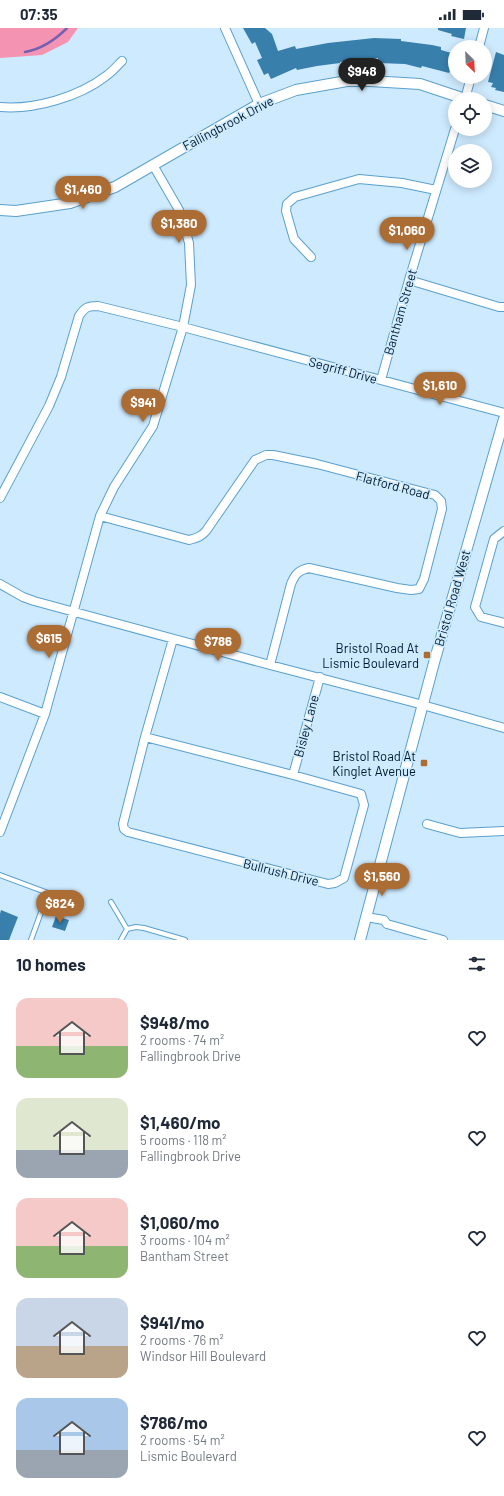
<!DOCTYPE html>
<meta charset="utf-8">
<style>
:root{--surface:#fff;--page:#f6f6f7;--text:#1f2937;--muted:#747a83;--accent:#ac6d35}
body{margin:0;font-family:Barlow,sans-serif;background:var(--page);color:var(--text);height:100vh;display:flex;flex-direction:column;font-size:15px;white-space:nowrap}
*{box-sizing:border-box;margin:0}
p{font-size:13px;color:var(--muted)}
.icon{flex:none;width:22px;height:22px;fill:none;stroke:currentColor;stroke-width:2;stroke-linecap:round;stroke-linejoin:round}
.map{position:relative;height:912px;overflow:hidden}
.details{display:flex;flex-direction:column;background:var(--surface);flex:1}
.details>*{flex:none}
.needle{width:26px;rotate:156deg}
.controls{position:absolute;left:448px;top:12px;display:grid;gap:8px}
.controls a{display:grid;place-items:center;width:44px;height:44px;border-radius:50%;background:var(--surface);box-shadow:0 2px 10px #0003;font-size:20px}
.price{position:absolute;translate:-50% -34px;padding:0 9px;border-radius:14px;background:var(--accent);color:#fff;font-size:13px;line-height:26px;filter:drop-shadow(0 1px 2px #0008)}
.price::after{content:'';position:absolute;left:50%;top:24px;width:12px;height:9px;margin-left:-6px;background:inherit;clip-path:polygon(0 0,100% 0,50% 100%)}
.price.selected{background:#222;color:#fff}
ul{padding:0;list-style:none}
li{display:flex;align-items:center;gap:12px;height:100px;padding:0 16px}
li span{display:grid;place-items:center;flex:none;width:112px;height:80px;border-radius:12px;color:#555}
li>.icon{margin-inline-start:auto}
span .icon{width:48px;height:48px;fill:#fffc;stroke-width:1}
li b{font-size:17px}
h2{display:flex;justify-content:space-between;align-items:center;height:48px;padding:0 16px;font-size:17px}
.status{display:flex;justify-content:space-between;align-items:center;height:28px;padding:0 20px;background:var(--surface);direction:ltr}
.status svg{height:11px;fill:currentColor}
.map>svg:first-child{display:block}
.green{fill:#f593b3}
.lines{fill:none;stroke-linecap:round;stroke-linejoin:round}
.stream{stroke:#7460b1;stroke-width:2.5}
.building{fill:#387fac}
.service-casing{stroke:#5aa0cf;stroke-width:6}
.minor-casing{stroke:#5aa0cf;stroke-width:10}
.tertiary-casing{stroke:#5aa0cf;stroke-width:12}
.service{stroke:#fff;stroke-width:4}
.minor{stroke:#fff;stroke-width:8}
.tertiary{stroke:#fff;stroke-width:10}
.poi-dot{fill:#ac6d35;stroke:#ceeafe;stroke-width:1.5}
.labels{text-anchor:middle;stroke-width:3.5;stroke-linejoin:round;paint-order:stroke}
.street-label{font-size:13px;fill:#001b2d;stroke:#ceeafe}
.poi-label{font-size:13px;fill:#001b2d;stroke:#ceeafe;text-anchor:end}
</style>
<div class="status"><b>07:35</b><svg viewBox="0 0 49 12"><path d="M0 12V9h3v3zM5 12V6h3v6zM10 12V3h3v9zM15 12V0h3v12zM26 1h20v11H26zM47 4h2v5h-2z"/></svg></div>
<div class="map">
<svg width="504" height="912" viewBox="0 0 504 912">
<rect width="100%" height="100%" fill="#ceeafe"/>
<path class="green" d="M 0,0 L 78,0 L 68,14 L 42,27 L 0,30 Z"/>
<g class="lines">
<path class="stream" d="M 25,24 C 42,21 55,12 67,0"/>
</g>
<path class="building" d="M 243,0 L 265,0 L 272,6 L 278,23 L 295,18 L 296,21 L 328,15 L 374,10 L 401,11 L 401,13 L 432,17 L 441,19 L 441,22 L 455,26 L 455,44 L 450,43 L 449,45 L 422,38 L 421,40 L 405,36 L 378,35 L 378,30 L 352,31 L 352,32 L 340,34 L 340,35 L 317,38 L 297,42 L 296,40 L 271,51 L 268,45 L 264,47 L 257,32 L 262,30 L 255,14 L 252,16 Z
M 438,0 L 466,0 L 464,11 L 451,8 L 452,6 L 438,2 Z
M 496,24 L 504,27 L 504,64 L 495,62 L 496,60 L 491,59 L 493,55 L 488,54 Z
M 1,882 L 18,889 L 9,912 L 0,912 L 0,886 Z
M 56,888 L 69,892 L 65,903 L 52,899 Z"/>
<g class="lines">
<g class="service-casing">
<path id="service" d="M 0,847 L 75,875
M 111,874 L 127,901
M 31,912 L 48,865
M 121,912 L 127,901 L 136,899 L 144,900 L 185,912"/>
</g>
<g class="minor-casing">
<path id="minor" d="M 225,0 L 259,76
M 479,19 L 484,0
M 465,71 L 471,49
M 0,79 C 34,82 79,69 106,48 C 112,44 117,38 122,33
M 311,229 L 294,211 L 286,183 L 287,176 L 295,169 L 359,151 L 402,155 L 436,162
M 409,252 L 499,279 L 504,279
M 381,352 L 409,252 L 455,101
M 0,470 L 49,378 L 61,349 L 79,288 C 85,279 88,278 98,278 L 183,299 L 504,385
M 100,488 L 189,512 C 196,510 201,509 206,503 L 255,432 L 266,427 L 273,427 L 317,436 L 435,467 L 441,473 L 442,481 L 424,551 L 419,561 L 411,562 L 397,560 L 309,540 C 299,542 295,546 291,556 L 270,637
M 504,503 L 494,511 L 475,579 L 481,589 L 504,595
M 0,556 L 23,569 L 34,573 L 270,637 L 412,674 L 504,700
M 0,669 L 45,686
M 145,709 L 293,747 L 361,766 L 364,777 L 344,850 L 335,855 L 328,856 L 128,804 L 124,801 L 123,796 L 145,709 L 173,611
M 293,747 L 320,649
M 427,796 L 460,805 L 504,803
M 0,804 L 45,686 L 100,488 L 114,459 L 153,398 L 183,299 L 191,257 L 189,215 L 184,197 L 179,182 L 153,137
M 366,889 L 384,892 L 387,896 L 443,912"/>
</g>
<g class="tertiary-casing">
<path id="tertiary" d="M 485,77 L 504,83
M 0,182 L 16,183 L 70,175 L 115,159 L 259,76 L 296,62 L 347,53 L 370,53 L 420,56 L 465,71
M 360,912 L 435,631 L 504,391"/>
</g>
<use href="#service" class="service"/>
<use href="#minor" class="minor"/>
<use href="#tertiary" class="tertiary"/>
</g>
<g class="poi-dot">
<rect x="423" y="623" width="8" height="8" rx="2"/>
<rect x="420" y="731" width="8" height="8" rx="2"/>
</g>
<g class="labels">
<g class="street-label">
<text transform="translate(228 95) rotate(-28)" y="5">Fallingbrook Drive</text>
<text transform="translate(400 284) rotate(-74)" y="5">Bantham Street</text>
<text transform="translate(343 342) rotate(15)" y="5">Segriff Drive</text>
<text transform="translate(393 457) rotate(15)" y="5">Flatford Road</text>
<text transform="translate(452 570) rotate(-74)" y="5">Bristol Road West</text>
<text transform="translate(306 698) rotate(-75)" y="5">Bisley Lane</text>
<text transform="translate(281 844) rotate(14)" y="5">Bullrush Drive</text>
</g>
<g class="poi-label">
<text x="419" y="625">Bristol Road At<tspan x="419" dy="15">Lismic Boulevard</tspan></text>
<text x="416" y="733">Bristol Road At<tspan x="416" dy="15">Kinglet Avenue</tspan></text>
</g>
</g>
</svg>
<div class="controls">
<a><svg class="needle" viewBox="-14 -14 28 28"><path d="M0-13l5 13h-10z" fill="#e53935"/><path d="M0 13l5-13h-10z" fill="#747a83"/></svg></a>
<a><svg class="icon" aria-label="locate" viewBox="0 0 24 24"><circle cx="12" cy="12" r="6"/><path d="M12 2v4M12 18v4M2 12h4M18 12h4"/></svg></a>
<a><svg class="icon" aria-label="layers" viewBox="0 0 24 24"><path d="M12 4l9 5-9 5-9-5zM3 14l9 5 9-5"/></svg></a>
</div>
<b class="price selected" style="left:362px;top:64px">$948</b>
<b class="price" style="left:83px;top:182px">$1,460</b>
<b class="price" style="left:179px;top:216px">$1,380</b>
<b class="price" style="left:407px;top:223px">$1,060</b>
<b class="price" style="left:440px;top:378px">$1,610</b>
<b class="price" style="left:143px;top:395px">$941</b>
<b class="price" style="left:49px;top:631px">$615</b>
<b class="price" style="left:218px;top:634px">$786</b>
<b class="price" style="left:382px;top:869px">$1,560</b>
<b class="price" style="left:60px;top:896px">$824</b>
</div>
<section class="details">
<h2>10 homes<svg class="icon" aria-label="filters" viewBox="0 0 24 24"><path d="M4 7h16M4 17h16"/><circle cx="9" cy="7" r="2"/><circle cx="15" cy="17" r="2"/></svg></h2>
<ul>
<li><span style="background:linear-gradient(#f6c9c9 60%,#8fb573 0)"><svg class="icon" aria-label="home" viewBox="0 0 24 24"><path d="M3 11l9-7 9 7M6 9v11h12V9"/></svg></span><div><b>$948/mo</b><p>2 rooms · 74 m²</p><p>Fallingbrook Drive</p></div><svg class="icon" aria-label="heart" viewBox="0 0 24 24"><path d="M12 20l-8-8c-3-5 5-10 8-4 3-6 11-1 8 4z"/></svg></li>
<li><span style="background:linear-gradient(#dfe7d0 65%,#9aa5b1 0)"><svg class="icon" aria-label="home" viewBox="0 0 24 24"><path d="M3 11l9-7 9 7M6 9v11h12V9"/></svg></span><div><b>$1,460/mo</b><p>5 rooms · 118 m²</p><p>Fallingbrook Drive</p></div><svg class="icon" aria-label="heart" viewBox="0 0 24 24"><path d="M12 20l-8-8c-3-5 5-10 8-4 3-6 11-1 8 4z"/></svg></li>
<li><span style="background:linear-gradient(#f6c9c9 60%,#8fb573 0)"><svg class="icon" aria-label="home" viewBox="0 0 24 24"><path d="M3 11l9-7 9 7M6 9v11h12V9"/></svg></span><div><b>$1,060/mo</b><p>3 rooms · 104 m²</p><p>Bantham Street</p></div><svg class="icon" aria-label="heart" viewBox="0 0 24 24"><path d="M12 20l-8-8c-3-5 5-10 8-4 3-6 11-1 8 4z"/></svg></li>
<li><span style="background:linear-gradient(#c9d6e8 60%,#b9a48a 0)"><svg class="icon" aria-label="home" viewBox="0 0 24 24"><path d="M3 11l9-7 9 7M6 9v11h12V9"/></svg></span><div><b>$941/mo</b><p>2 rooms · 76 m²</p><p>Windsor Hill Boulevard</p></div><svg class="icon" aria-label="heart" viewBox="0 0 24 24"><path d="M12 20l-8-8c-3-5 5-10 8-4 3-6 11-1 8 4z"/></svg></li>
<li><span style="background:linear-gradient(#a9c7e8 65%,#9aa5b1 0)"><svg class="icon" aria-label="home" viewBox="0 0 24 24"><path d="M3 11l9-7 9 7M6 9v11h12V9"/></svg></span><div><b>$786/mo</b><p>2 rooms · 54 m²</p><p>Lismic Boulevard</p></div><svg class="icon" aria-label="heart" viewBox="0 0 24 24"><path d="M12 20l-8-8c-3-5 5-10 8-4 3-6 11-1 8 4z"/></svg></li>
</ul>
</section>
